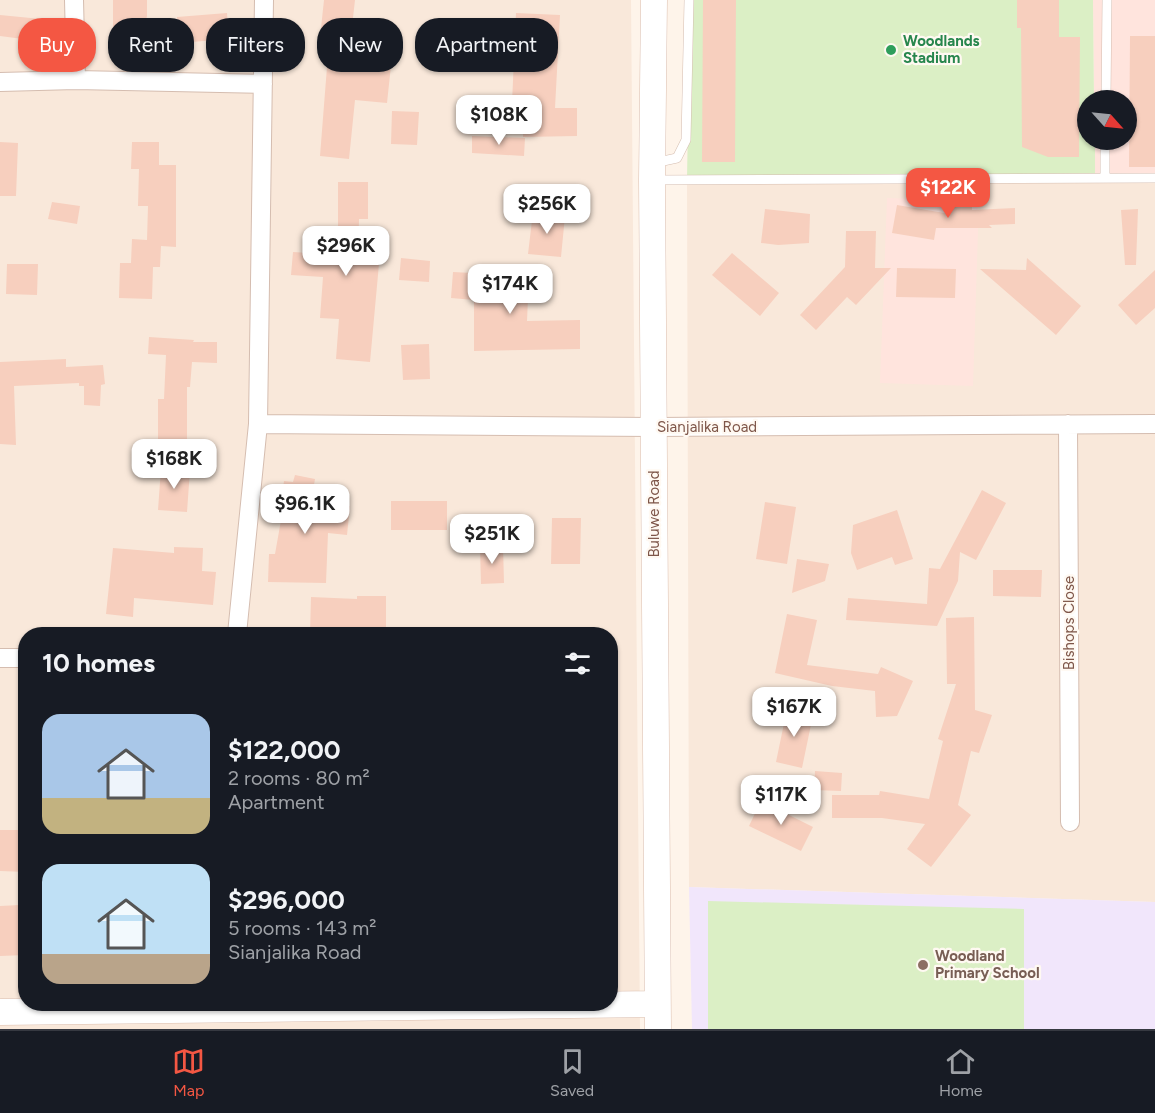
<!DOCTYPE html>
<meta charset="utf-8">
<style>
:root{--surface:#171b24;--page:#20242c;--text:#f1f3f6;--muted:#9ea1a6;--line:#363941;--accent:#f45743}
body{margin:0;font-family:Figtree,sans-serif;background:var(--page);color:var(--text);height:100vh;display:flex;flex-direction:column;font-size:22px;white-space:nowrap}
*{box-sizing:border-box;margin:0}
p{font-size:20px;color:var(--muted)}
.icon{flex:none;width:33px;height:33px;fill:none;stroke:currentColor;stroke-width:2;stroke-linecap:round;stroke-linejoin:round}
.map{position:relative;flex:1;overflow:hidden}
.sheet{position:absolute;left:18px;top:627px;width:600px;height:384px;display:flex;flex-direction:column;background:var(--surface);border-radius:24px;box-shadow:0 2px 4px #0004}
.sheet>*{flex:none}
.hud{position:absolute;left:18px;top:18px;width:600px;height:54px;display:flex;gap:12px}
.needle{width:39px;rotate:117deg}
.buttons{position:absolute;left:1077px;top:90px;display:grid;gap:12px}
.buttons a{display:grid;place-items:center;width:60px;height:60px;border-radius:50%;background:var(--surface);box-shadow:0 2px 4px #0004;font-size:30px}
.price{position:absolute;translate:-50% -51px;padding:0 14px;border-radius:12px;background:#fff;color:#222;font-size:20px;line-height:39px;filter:drop-shadow(0 2px 3px #0008)}
.price::after{content:'';position:absolute;left:50%;top:36px;width:18px;height:14px;margin-left:-9px;background:inherit;clip-path:polygon(0 0,100% 0,50% 100%)}
.price.current{background:var(--accent);color:#fff}
ul{padding:0;list-style:none}
li{display:flex;align-items:center;gap:18px;height:150px;padding:0 24px}
li span{display:grid;place-items:center;flex:none;width:168px;height:120px;border-radius:18px;color:#555}
li>.icon{margin-inline-start:auto}
span .icon{width:72px;height:72px;fill:#fffc;stroke-width:1}
li b{font-size:26px}
h2{display:flex;justify-content:space-between;align-items:center;height:72px;padding:0 24px;font-size:26px}
.pill{padding:0 21px;border-radius:24px;background:var(--surface);box-shadow:0 2px 4px #0004;font-size:21px;line-height:54px}
.pill.current{background:var(--accent);color:#fff}
.tabs{display:flex;justify-content:space-around;align-items:center;height:84px;border-top:2px solid var(--line);background:var(--surface);font-size:16px;color:var(--muted)}
.tabs a{display:grid;justify-items:center;gap:3px}
.tabs .current{color:var(--accent)}
.map>svg:first-child{display:block}
.residential{fill:#f9e8da;fill-rule:evenodd}
.commercial{fill:#ffe4dd}
.education{fill:#f1e6fb}
.green{fill:#dbefc5}
.building{fill:#f7cfbe}
.lines{fill:none;stroke-linecap:round;stroke-linejoin:round}
.lane-casing{stroke:#d5bdb0;stroke-width:10}
.street-casing{stroke:#d5bdb0;stroke-width:20}
.secondary-casing{stroke:#dbbeaf;stroke-width:27}
.lane{stroke:#fff;stroke-width:9}
.street{stroke:#fff;stroke-width:18}
.secondary{stroke:#fff;stroke-width:26}
.leisure-dot{fill:#2e9e5b;stroke:#fff9f2;stroke-width:2}
.education-dot{fill:#8d6e63;stroke:#fff9f2;stroke-width:2}
.labels{text-anchor:middle;stroke-width:4.5;stroke-linejoin:round;paint-order:stroke}
.leisure-label{font-size:15px;font-weight:bold;fill:#27864d;stroke:#fff9f2;text-anchor:start}
.street-label{font-size:15px;fill:#7e5649;stroke:#fff9f2}
.education-label{font-size:15px;font-weight:bold;fill:#785e54;stroke:#fff9f2;text-anchor:start}
</style>
<div class="map">
<svg width="1155" height="1029" viewBox="0 0 1155 1029">
<rect width="100%" height="100%" fill="#fef4ea"/>
<path class="residential" d="M 0,0 L 631,0 L 640,1029 L 0,1029 ZM 26,634 L 610,634 L 610,1004 L 26,1004 Z
M 687,179 L 1155,182 L 1155,902 L 689,887 Z"/>
<path class="commercial" d="M 1093,0 L 1155,0 L 1155,182 L 1095,179 L 1095,140 L 1126,140 L 1126,100 L 1094,100 Z
M 887,198 L 979,201 L 973,386 L 880,383 Z"/>
<path class="education" d="M 689,887 L 1155,902 L 1155,1029 L 692,1029 Z"/>
<path class="green" d="M 690,0 L 1093,0 L 1094,100 L 1088,100 L 1088,140 L 1095,140 L 1095,179 L 687,179 Z
M 708,901 L 1024,909 L 1024,1029 L 708,1029 Z"/>
<path class="building" d="M 113,0 L 147,0 L 147,16 L 143,33 L 113,33 Z
M 324,0 L 355,0 L 349,53 L 392,56 L 387,103 L 355,100 L 349,159 L 320,156 L 330,29 L 321,28 Z
M 703,0 L 736,0 L 735,162 L 702,162 Z
M 1017,0 L 1059,0 L 1059,37 L 1080,37 L 1079,157 L 1048,157 L 1022,147 L 1021,28 L 1017,28 Z
M 227,13 L 229,39 L 179,43 L 177,17 Z
M 516,13 L 560,15 L 555,108 L 577,108 L 577,136 L 523,137 L 523,103 L 512,103 Z
M 0,15 L 41,19 L 38,41 L 0,36 Z
M 1130,36 L 1155,36 L 1155,167 L 1129,167 Z
M 392,111 L 419,112 L 417,145 L 391,144 Z
M 472,136 L 525,138 L 524,156 L 472,153 Z
M 0,142 L 18,143 L 16,196 L 0,196 Z
M 132,142 L 159,142 L 159,165 L 176,165 L 176,247 L 161,246 L 160,267 L 153,267 L 152,299 L 119,298 L 120,263 L 131,263 L 132,239 L 147,240 L 148,206 L 138,206 L 139,169 L 131,169 Z
M 338,182 L 368,182 L 368,219 L 359,219 L 358,263 L 379,264 L 370,362 L 336,359 L 339,319 L 320,318 L 323,277 L 291,275 L 293,252 L 325,254 L 325,246 L 338,247 Z
M 52,202 L 80,206 L 77,224 L 48,219 Z
M 950,202 L 972,202 L 972,210 L 1015,208 L 1015,224 L 989,225 L 992,228 L 936,228 L 934,240 L 892,233 L 897,205 L 950,214 Z
M 765,209 L 810,214 L 809,243 L 778,245 L 761,243 Z
M 1138,209 L 1136,265 L 1125,265 L 1121,210 Z
M 533,212 L 565,216 L 561,257 L 528,254 Z
M 846,231 L 876,231 L 875,268 L 891,268 L 856,305 L 847,297 L 816,330 L 800,315 L 845,267 Z
M 732,253 L 779,293 L 760,316 L 712,275 Z
M 401,258 L 430,261 L 429,282 L 399,280 Z
M 1027,258 L 1081,306 L 1056,335 L 980,269 L 1026,270 Z
M 7,264 L 38,264 L 37,295 L 6,294 Z
M 897,268 L 956,269 L 955,298 L 896,297 Z
M 1155,270 L 1155,308 L 1136,325 L 1118,305 Z
M 453,272 L 529,276 L 527,321 L 580,320 L 580,349 L 474,351 L 474,300 L 451,298 Z
M 149,337 L 194,340 L 193,342 L 217,342 L 217,363 L 192,362 L 190,387 L 187,387 L 187,439 L 158,439 L 158,399 L 164,399 L 166,355 L 148,354 Z
M 429,344 L 430,379 L 403,380 L 401,345 Z
M 66,359 L 66,367 L 103,365 L 105,384 L 101,385 L 100,406 L 84,405 L 84,386 L 79,386 L 79,383 L 14,386 L 16,445 L 0,444 L 0,362 Z
M 161,468 L 190,470 L 187,512 L 158,510 Z
M 295,475 L 315,479 L 311,502 L 350,506 L 347,535 L 328,533 L 326,583 L 268,582 L 269,554 L 275,554 L 283,509 L 280,509 L 284,481 L 293,482 Z
M 982,490 L 1006,503 L 976,560 L 960,552 L 958,581 L 937,626 L 846,620 L 848,598 L 927,604 L 929,568 L 940,569 Z
M 391,501 L 447,501 L 447,530 L 391,530 Z
M 765,502 L 796,507 L 787,564 L 756,559 Z
M 897,510 L 913,559 L 895,565 L 892,557 L 857,570 L 851,553 L 853,525 Z
M 552,518 L 581,518 L 580,564 L 551,564 Z
M 503,546 L 504,583 L 481,584 L 480,547 Z
M 174,547 L 203,548 L 202,571 L 216,572 L 213,605 L 134,598 L 133,617 L 106,614 L 113,548 L 174,553 Z
M 797,559 L 829,564 L 825,581 L 792,593 Z
M 993,570 L 1042,570 L 1041,597 L 993,596 Z
M 357,596 L 386,596 L 386,633 L 310,634 L 311,597 L 357,599 Z
M 787,614 L 817,620 L 807,665 L 878,674 L 881,667 L 913,681 L 897,716 L 876,717 L 875,691 L 832,686 L 775,673 Z
M 974,617 L 975,710 L 992,715 L 979,753 L 971,751 L 958,805 L 971,815 L 931,867 L 907,849 L 925,824 L 882,818 L 832,818 L 832,795 L 879,795 L 880,791 L 929,799 L 943,741 L 938,739 L 956,684 L 947,684 L 946,618 Z
M 787,709 L 813,715 L 802,768 L 776,762 Z
M 815,771 L 842,773 L 841,791 L 814,790 Z
M 761,801 L 813,827 L 801,851 L 749,826 Z
M 0,830 L 26,830 L 26,872 L 0,871 Z
M 20,905 L 20,909 L 26,909 L 26,955 L 0,956 L 0,906 Z"/>
<g class="lines">
<g class="lane-casing">
<path id="lane" d="M 1106,100 L 1107,0
M 654,163 L 677,158 L 686,140 L 689,0
M 1105,178 L 1105,140
M 653,180 L 1155,178"/>
</g>
<g class="street-casing">
<path id="street" d="M 74,0 L 76,80
M 0,82 L 76,80 L 263,84
M 258,424 L 654,427 L 1155,424
M 1068,424 L 1070,822
M 237,634 L 258,424 L 264,0
M 0,658 L 26,658"/>
</g>
<g class="secondary-casing">
<path id="secondary" d="M 654,0 L 652,180 L 658,1029
M 0,1012 L 657,1004"/>
</g>
<use href="#lane" class="lane"/>
<use href="#street" class="street"/>
<use href="#secondary" class="secondary"/>
</g>
<circle class="leisure-dot" cx="891" cy="50" r="6"/>
<circle class="education-dot" cx="923" cy="965" r="6"/>
<g class="labels">
<g class="leisure-label">
<text x="903" y="46">Woodlands<tspan x="903" dy="17">Stadium</tspan></text>
</g>
<g class="street-label">
<text x="707" y="432">Sianjalika Road</text>
<text transform="translate(654 514) rotate(-90)" y="5">Buluwe Road</text>
<text transform="translate(1069 623) rotate(-90)" y="5">Bishops Close</text>
</g>
<g class="education-label">
<text x="935" y="961">Woodland<tspan x="935" dy="17">Primary School</tspan></text>
</g>
</g>
</svg>
<div class="buttons">
<a><svg class="needle" viewBox="-14 -14 28 28"><path d="M0-13l5 13h-10z" fill="#e53935"/><path d="M0 13l5-13h-10z" fill="#9ea1a6"/></svg></a>
</div>
<b class="price" style="left:499px;top:146px">$108K</b>
<b class="price current" style="left:948px;top:219px">$122K</b>
<b class="price" style="left:547px;top:235px">$256K</b>
<b class="price" style="left:346px;top:277px">$296K</b>
<b class="price" style="left:510px;top:315px">$174K</b>
<b class="price" style="left:174px;top:490px">$168K</b>
<b class="price" style="left:305px;top:535px">$96.1K</b>
<b class="price" style="left:492px;top:565px">$251K</b>
<b class="price" style="left:794px;top:738px">$167K</b>
<b class="price" style="left:781px;top:826px">$117K</b>
<div class="hud">
<a class="pill current">Buy</a>
<a class="pill">Rent</a>
<a class="pill">Filters</a>
<a class="pill">New</a>
<a class="pill">Apartment</a>
</div>
<section class="sheet">
<h2>10 homes<svg class="icon" aria-label="filters" viewBox="0 0 24 24"><path d="M4 7h16M4 17h16"/><circle cx="9" cy="7" r="2"/><circle cx="15" cy="17" r="2"/></svg></h2>
<ul>
<li><span style="background:linear-gradient(#a9c7e8 70%,#c2b280 0)"><svg class="icon" aria-label="home" viewBox="0 0 24 24"><path d="M3 11l9-7 9 7M6 9v11h12V9"/></svg></span><div><b>$122,000</b><p>2 rooms · 80 m²</p><p>Apartment</p></div></li>
<li><span style="background:linear-gradient(#bfe0f5 75%,#b9a48a 0)"><svg class="icon" aria-label="home" viewBox="0 0 24 24"><path d="M3 11l9-7 9 7M6 9v11h12V9"/></svg></span><div><b>$296,000</b><p>5 rooms · 143 m²</p><p>Sianjalika Road</p></div></li>
</ul>
</section>
</div>
<nav class="tabs">
<a class="current"><svg class="icon" aria-label="map" viewBox="0 0 24 24"><path d="M3 6l6-2 6 2 6-2v14l-6 2-6-2-6 2zM9 4v14M15 6v14"/></svg>Map</a>
<a><svg class="icon" aria-label="saved" viewBox="0 0 24 24"><path d="M7 4h10v16l-5-4-5 4z"/></svg>Saved</a>
<a><svg class="icon" aria-label="home" viewBox="0 0 24 24"><path d="M3 11l9-7 9 7M6 9v11h12V9"/></svg>Home</a>
</nav>
